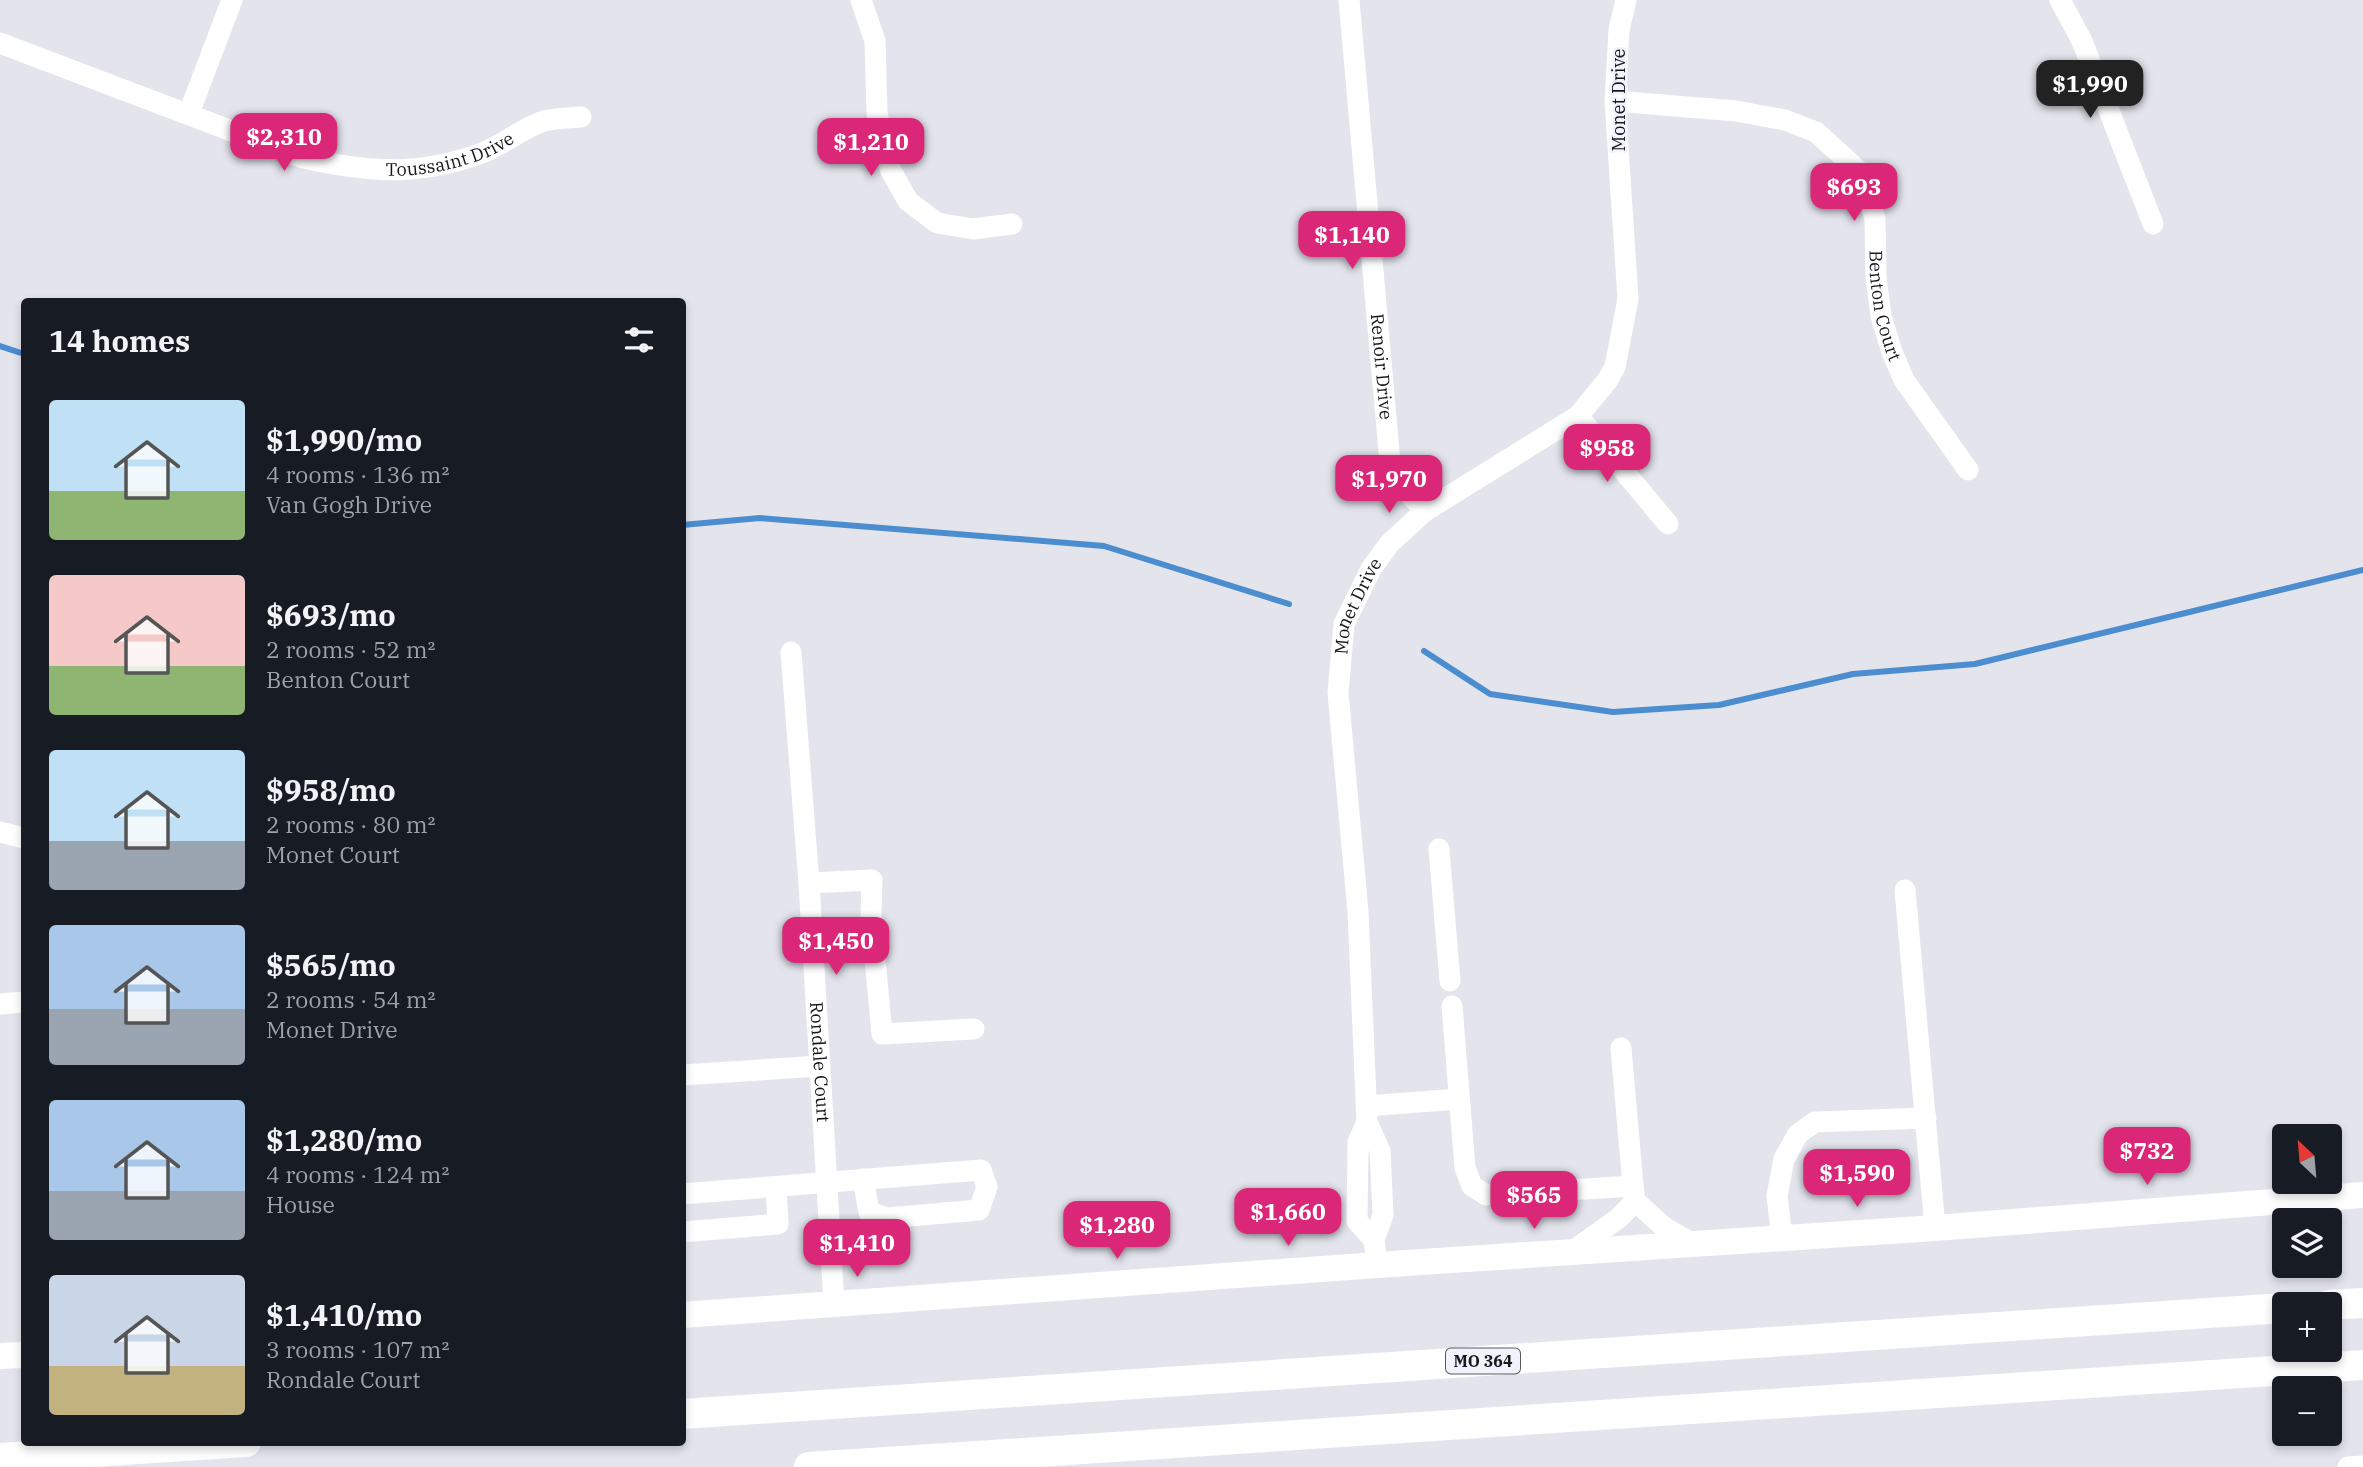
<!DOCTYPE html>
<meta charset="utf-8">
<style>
:root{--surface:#171b24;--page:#242831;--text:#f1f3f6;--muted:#9ea1a6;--accent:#db2777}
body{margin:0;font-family:"IBM Plex Serif",serif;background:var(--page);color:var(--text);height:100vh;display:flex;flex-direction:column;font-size:26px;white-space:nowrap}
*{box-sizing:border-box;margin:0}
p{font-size:23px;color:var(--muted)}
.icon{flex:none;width:38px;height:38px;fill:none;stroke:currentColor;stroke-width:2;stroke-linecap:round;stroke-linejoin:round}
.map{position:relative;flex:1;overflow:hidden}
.drawer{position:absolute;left:21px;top:298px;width:665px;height:1148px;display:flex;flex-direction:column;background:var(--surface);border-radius:7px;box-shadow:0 4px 10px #0003}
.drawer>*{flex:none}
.needle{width:46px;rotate:334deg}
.tools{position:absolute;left:2272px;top:1124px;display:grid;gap:14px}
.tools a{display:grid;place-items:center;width:70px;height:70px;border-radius:7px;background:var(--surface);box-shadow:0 4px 10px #0003;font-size:35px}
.price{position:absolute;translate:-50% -60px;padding:0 16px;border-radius:14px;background:var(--accent);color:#fff;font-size:23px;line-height:46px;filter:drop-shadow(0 2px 4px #0008)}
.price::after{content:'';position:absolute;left:50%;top:42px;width:21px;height:16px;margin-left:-10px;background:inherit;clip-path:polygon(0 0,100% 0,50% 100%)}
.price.selected{background:#222;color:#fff}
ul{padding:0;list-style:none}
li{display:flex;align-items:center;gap:21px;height:175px;padding:0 28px}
li span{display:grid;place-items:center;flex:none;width:196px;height:140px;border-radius:7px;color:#555}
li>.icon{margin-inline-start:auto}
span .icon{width:84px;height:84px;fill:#fffc;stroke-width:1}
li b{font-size:30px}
h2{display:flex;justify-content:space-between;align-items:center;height:84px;padding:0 28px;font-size:30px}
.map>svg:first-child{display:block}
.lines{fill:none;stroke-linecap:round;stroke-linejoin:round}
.stream{stroke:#4b8dce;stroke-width:6}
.minor{stroke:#fff;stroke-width:21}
.major{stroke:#fff;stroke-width:26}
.highway{stroke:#fff;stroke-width:30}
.labels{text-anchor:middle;stroke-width:5;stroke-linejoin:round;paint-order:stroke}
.shield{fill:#f1f2fb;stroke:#58595e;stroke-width:2}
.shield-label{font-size:16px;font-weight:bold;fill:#17171a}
.street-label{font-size:18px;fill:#17171a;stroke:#f1f2fb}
</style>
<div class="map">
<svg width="2363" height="1467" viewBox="0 0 2363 1467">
<rect width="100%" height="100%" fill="#e4e4ed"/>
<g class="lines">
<path class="stream" d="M 0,346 L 24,354
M 682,525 L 760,518 L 1104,546 L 1289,604
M 1424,651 L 1490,694 L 1613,712 L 1719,705 L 1853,674 L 1975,664 L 2363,570"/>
<g class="minor">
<path d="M 861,0 L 875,41 L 877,113 L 890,169 L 908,201 L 937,223 L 973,229 L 1012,224"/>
<path id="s1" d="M 1349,0 L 1391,474 L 1425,511"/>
<path d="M 2060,0 L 2082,41 L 2153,224"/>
<path id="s2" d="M 0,43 L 303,158 C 368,172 417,177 482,153 C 503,145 522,128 544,121 C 555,118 569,118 581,117"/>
<path id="s3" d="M 1615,101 L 1736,111 L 1785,120 L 1816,132 L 1861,173 L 1875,219 L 1876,277 L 1881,316 L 1892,352 L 1904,380 L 1968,470"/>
<path d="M 189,113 L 232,0"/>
<path d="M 1578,416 L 1668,524"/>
<path id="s4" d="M 791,652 L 809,883 L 834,1304"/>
<path d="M 0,832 L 24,838"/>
<path d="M 1439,849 L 1450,981"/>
<path d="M 809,883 L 872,880 L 871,916 L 882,1034 L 974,1029"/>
<path d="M 1905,890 L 1935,1228"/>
<path d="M 0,1004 L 24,1002"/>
<path d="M 1452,1006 L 1465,1168 L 1472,1186 L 1486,1195 L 1633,1186 L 1635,1201 L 1664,1227 L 1693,1244"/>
<path d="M 1621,1048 L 1633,1186"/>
<path d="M 682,1075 L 820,1066"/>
<path d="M 1366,1106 L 1459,1099"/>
<path d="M 1367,1122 L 1358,1142 L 1357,1221 L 1374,1240"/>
<path d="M 682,1194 L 981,1170 L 987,1187 L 979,1210 L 887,1218 L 869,1212 L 863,1179"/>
<path d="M 682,1232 L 778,1224 L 776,1187"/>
<path d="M 1782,1238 L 1777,1196 L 1784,1159 L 1798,1134 L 1815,1122 L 1926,1118"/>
<path d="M 1571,1252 L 1619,1218 L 1635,1201"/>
<path id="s5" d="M 1377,1265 L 1374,1240 L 1383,1215 L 1380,1151 L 1367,1122 L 1358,912 L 1338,693 L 1344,624 L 1371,569 L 1390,543 L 1425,511 L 1578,416 L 1607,381 L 1615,367 L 1628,299 L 1615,101 L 1619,30 L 1626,0"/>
<path d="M 2348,1467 L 2363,1466"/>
</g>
<path class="major" d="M 682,1315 L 1377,1265 L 1935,1228 L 2363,1195
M 0,1356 L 24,1355"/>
<path class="highway" d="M 2329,1305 L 2363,1303
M 682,1414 L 2284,1308
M 0,1458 L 246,1442
M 809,1467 L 2363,1365"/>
</g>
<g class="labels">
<rect class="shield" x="1446" y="1348.5" width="74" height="25" rx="5"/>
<g class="shield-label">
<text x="1483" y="1367">MO 364</text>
</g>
<g class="street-label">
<text transform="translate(1619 100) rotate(-90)" y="6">Monet Drive</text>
<text dy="6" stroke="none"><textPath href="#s2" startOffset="474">Toussaint Drive</textPath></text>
<text dy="6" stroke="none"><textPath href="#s3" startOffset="401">Benton Court</textPath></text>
<text dy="6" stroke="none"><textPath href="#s1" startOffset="368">Renoir Drive</textPath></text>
<text dy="6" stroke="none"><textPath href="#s5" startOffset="668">Monet Drive</textPath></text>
<text dy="6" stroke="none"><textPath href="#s4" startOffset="411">Rondale Court</textPath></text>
</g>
</g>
</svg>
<div class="tools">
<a><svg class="needle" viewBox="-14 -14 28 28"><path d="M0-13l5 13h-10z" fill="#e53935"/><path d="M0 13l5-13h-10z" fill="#9ea1a6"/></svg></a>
<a><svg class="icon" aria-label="layers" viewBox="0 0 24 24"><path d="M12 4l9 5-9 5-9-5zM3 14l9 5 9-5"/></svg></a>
<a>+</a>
<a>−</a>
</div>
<b class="price selected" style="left:2090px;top:120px">$1,990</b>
<b class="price" style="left:284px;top:173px">$2,310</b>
<b class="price" style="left:871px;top:178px">$1,210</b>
<b class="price" style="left:1854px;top:223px">$693</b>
<b class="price" style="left:1352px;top:271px">$1,140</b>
<b class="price" style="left:1607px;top:484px">$958</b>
<b class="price" style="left:1389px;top:515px">$1,970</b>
<b class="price" style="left:836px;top:977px">$1,450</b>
<b class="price" style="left:2147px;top:1187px">$732</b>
<b class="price" style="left:1857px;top:1209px">$1,590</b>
<b class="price" style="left:1534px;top:1231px">$565</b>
<b class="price" style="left:1288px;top:1248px">$1,660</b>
<b class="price" style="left:1117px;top:1261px">$1,280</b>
<b class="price" style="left:857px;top:1279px">$1,410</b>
<section class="drawer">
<h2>14 homes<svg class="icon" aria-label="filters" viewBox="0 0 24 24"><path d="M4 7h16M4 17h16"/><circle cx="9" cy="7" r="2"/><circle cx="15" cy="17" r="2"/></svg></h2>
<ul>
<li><span style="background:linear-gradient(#bfe0f5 65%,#8fb573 0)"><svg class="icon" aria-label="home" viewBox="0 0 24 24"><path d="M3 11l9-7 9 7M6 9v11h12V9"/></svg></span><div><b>$1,990/mo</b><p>4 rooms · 136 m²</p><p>Van Gogh Drive</p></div></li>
<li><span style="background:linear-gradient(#f6c9c9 65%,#8fb573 0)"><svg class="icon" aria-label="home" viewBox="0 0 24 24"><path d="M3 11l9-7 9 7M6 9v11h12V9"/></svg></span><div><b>$693/mo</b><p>2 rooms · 52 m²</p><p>Benton Court</p></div></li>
<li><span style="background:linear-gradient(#bfe0f5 65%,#9aa5b1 0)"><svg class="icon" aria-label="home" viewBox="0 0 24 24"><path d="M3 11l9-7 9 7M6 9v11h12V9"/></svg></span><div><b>$958/mo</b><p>2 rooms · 80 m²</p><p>Monet Court</p></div></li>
<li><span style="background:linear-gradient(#a9c7e8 60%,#9aa5b1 0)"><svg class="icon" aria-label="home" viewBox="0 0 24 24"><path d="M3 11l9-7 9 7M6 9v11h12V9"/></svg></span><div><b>$565/mo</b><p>2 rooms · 54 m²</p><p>Monet Drive</p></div></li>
<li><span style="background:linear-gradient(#a9c7e8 65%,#9aa5b1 0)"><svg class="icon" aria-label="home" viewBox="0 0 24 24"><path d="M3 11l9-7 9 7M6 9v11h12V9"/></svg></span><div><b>$1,280/mo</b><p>4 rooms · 124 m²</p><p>House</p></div></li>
<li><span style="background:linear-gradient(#c9d6e8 65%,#c2b280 0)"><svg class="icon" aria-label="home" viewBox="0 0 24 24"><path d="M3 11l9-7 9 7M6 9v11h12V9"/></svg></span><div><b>$1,410/mo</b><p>3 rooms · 107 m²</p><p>Rondale Court</p></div></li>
</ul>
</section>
</div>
